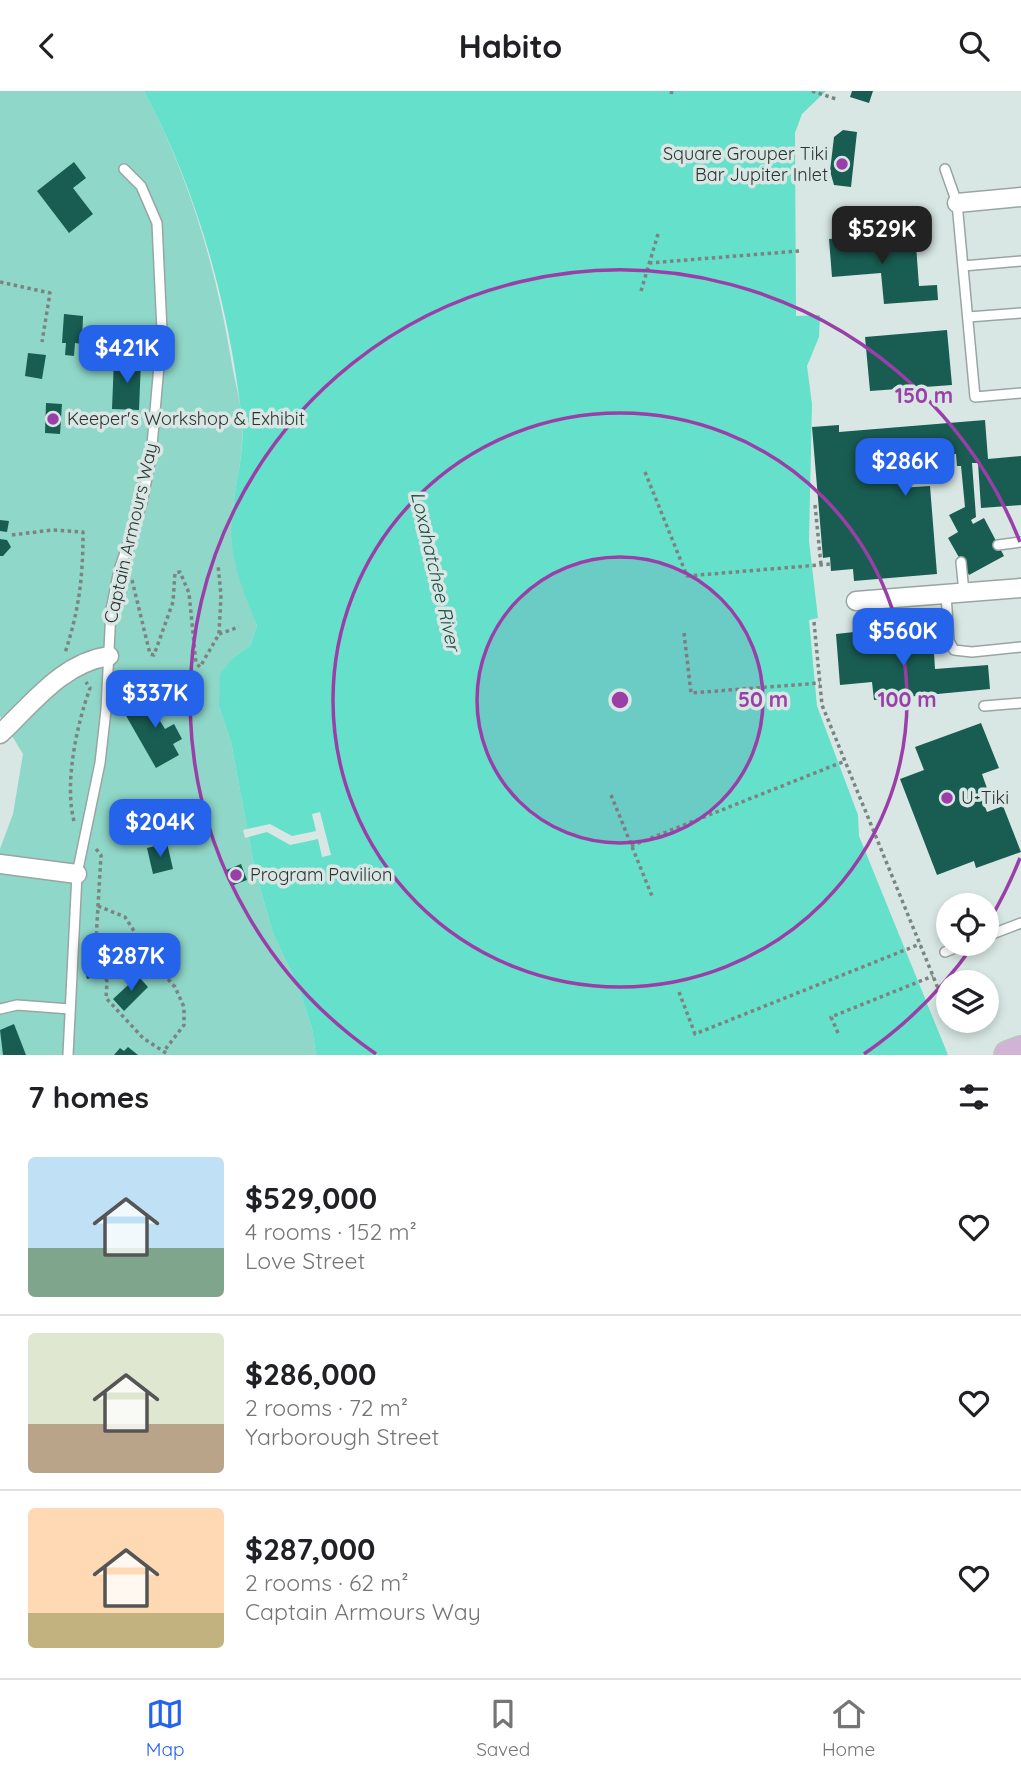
<!DOCTYPE html>
<meta charset="utf-8">
<style>
:root{--surface:#fff;--page:#f6f6f6;--text:#202124;--muted:#757577;--line:#e0e0e0;--accent:#2563eb}
body{margin:0;font-family:Quicksand,sans-serif;background:var(--page);color:var(--text);height:100vh;display:flex;flex-direction:column;font-size:26px;white-space:nowrap}
*{box-sizing:border-box;margin:0}
p{font-size:23px;color:var(--muted)}
.icon{flex:none;width:38px;height:38px;fill:none;stroke:currentColor;stroke-width:2;stroke-linecap:round;stroke-linejoin:round}
.map{position:relative;height:964px;overflow:hidden}
.details{display:flex;flex-direction:column;background:var(--surface);flex:1}
.details>*{flex:none}
.buttons{position:absolute;left:936px;top:802px;display:grid;gap:14px}
.buttons a{display:grid;place-items:center;width:63px;height:63px;border-radius:50%;background:var(--surface);box-shadow:0 4px 10px #0003;font-size:35px}
.price{position:absolute;translate:-50% -60px;padding:0 16px;border-radius:14px;background:var(--accent);color:#fff;font-size:23px;line-height:46px;filter:drop-shadow(0 2px 4px #0008)}
.price::after{content:'';position:absolute;left:50%;top:42px;width:21px;height:16px;margin-left:-10px;background:inherit;clip-path:polygon(0 0,100% 0,50% 100%)}
.price.current{background:#222;color:#fff}
ul{padding:0;list-style:none}
li{display:flex;align-items:center;gap:21px;height:175px;padding:0 28px}
li+li{border-top:2px solid var(--line)}
li span{display:grid;place-items:center;flex:none;width:196px;height:140px;border-radius:7px;color:#555}
li>.icon{margin-inline-start:auto}
span .icon{width:84px;height:84px;fill:#fffc;stroke-width:1}
li b{font-size:30px}
h2{display:flex;justify-content:space-between;align-items:center;height:84px;padding:0 28px;font-size:30px}
header{display:flex;justify-content:space-between;align-items:center;height:91px;padding:0 28px;background:var(--surface);font-size:32px;font-weight:700}
.menu{display:flex;justify-content:space-around;align-items:center;height:98px;border-top:2px solid var(--line);background:var(--surface);font-size:19px;color:var(--muted)}
.menu a{display:grid;justify-items:center;gap:4px}
.menu .current{color:var(--accent)}
.map>svg:first-child{display:block}
.green{fill:#8fd7c8}
.water{fill:#65e0ca}
.pier{fill:#d8e7e3}
.building{fill:#195d52}
.lines{fill:none;stroke-linecap:round;stroke-linejoin:round}
.service-casing{stroke:#98a6a3;stroke-width:12}
.minor-casing{stroke:#98a6a3;stroke-width:21}
.primary-casing{stroke:#c0c2c2;stroke-width:30}
.path{stroke:#7b8482;stroke-width:3.5;stroke-dasharray:3.5 3.5;stroke-linecap:butt}
.service{stroke:#fff;stroke-width:9}
.minor{stroke:#fff;stroke-width:18}
.primary{stroke:#d1b3d5;stroke-width:26}
.ring{fill:none;stroke:#9b3fa8;stroke-width:3.5}
.poi-dot{fill:#9b3fa8;stroke:#d8e7e3;stroke-width:2.5}
.labels{text-anchor:middle;stroke-width:7;stroke-linejoin:round;paint-order:stroke}
.poi-label{font-size:18px;fill:#2e3332;stroke:#d8e7e3;text-anchor:start}
.street-label{font-size:18px;fill:#2e3332;stroke:#d8e7e3}
.water-label{font-size:19px;font-style:italic;fill:#194e45;stroke:#d8e7e3}
.centre{fill:#9b3fa8;stroke:#d8e7e3;stroke-width:3.5}
.ring-label{font-size:21px;text-anchor:middle;font-weight:bold;fill:#9b3fa8;stroke:#d8e7e3;stroke-width:7;stroke-linejoin:round;paint-order:stroke}
</style>
<header><svg class="icon" aria-label="back" viewBox="0 0 24 24"><path d="M15 5l-7 7 7 7"/></svg>Habito<svg class="icon" aria-label="search" viewBox="0 0 24 24"><circle cx="10" cy="10" r="6"/><path d="M15 15l6 6"/></svg></header>
<div class="map">
<svg width="1021" height="964" viewBox="0 0 1021 964">
<rect width="100%" height="100%" fill="#d8e7e3"/>
<path class="green" d="M 0,0 L 144,0 C 189,85 215,173 231,268 C 234,288 241,310 242,331 C 244,360 237,387 233,415 C 230,439 248,512 257,535 L 250,555 L 234,566 L 219,615 L 231,651 L 255,780 L 274,845 L 299,897 L 312,938 L 316,964 L 0,964 L 0,758 L 13,723 L 23,663 L 0,625 Z"/>
<path class="water" d="M 144,0 L 826,0 L 802,23 L 795,42 L 796,225 L 820,224 L 819,246 L 807,275 L 812,313 L 809,450 L 818,527 L 809,529 L 817,615 L 858,724 L 859,745 L 948,964 L 316,964 L 312,938 L 299,897 L 274,845 L 255,780 L 231,651 L 219,615 L 220,583 L 234,566 L 250,555 L 257,535 C 241,492 227,466 233,418 C 236,388 245,359 242,329 C 229,215 198,101 144,0 Z"/>
<path class="pier" d="M 320,721 L 331,764 L 322,766 L 318,748 L 290,754 L 267,741 L 245,747 L 243,739 L 270,733 L 292,745 L 316,740 L 312,723 Z"/>
<path class="building" d="M 852,0 L 873,0 L 869,12 L 850,6 Z
M 843,39 L 857,41 L 851,96 L 834,94 L 830,80 L 834,46 Z
M 74,71 L 86,87 L 73,97 L 93,123 L 69,142 L 37,100 Z
M 894,143 L 895,155 L 916,154 L 919,195 L 937,194 L 938,209 L 884,213 L 881,182 L 832,186 L 829,148 Z
M 64,223 L 83,225 L 82,253 L 75,252 L 74,265 L 65,264 L 66,252 L 62,252 Z
M 947,239 L 952,294 L 870,300 L 865,246 Z
M 28,262 L 46,264 L 42,288 L 25,285 Z
M 114,268 L 141,269 L 139,319 L 112,318 Z
M 46,312 L 62,313 L 60,343 L 45,342 Z
M 985,329 L 988,368 L 1021,365 L 1021,414 L 981,417 L 978,372 L 972,372 L 976,426 L 971,429 L 973,433 L 984,427 L 1004,465 L 969,484 L 948,447 L 958,441 L 949,424 L 965,416 L 961,375 L 957,375 L 956,363 L 897,368 L 900,397 L 930,395 L 937,483 L 854,490 L 853,478 L 831,480 L 830,466 L 823,467 L 812,336 L 839,334 L 839,341 Z
M 0,429 L 9,430 L 7,441 L 0,440 Z
M 0,448 L 7,449 L 11,456 L 3,465 L 0,465 Z
M 863,540 L 865,553 L 933,546 L 935,578 L 988,574 L 990,598 L 874,609 L 872,591 L 840,594 L 836,543 Z
M 164,601 L 173,616 L 157,625 L 165,638 L 174,633 L 182,648 L 173,653 L 179,664 L 156,677 L 125,623 Z
M 981,632 L 999,677 L 982,683 L 990,706 L 982,708 L 987,721 L 1003,715 L 1021,761 L 976,777 L 974,770 L 937,784 L 900,688 L 924,679 L 915,656 Z
M 167,752 L 173,778 L 153,783 L 147,757 Z
M 241,773 L 247,789 L 231,795 L 224,780 Z
M 94,867 L 99,885 L 87,888 L 82,870 Z
M 138,885 L 148,896 L 124,920 L 113,908 Z
M 14,933 L 26,964 L 3,964 L 0,939 Z
M 128,956 L 138,964 L 114,964 L 120,957 L 124,960 Z"/>
<g class="lines">
<g class="service-casing">
<path id="service" d="M 945,78 L 957,112 L 975,306 L 1021,302
M 963,175 L 1021,170
M 968,226 L 1021,222
M 998,454 L 1021,451
M 961,471 L 964,501
M 946,503 L 949,550 L 954,559 L 972,561 L 1021,556
M 984,615 L 1021,612
M 987,845 L 1021,832
M 945,861 L 968,852
M 0,918 L 17,914 L 70,918
M 68,964 L 77,783 L 100,672 L 106,619 L 111,519 L 119,479 L 142,412 L 151,366 L 162,240 L 157,132 L 141,95 L 124,78"/>
</g>
<g class="minor-casing">
<path id="minor" d="M 957,112 L 1021,106
M 856,510 L 1021,497
M 0,643 C 33,612 62,572 109,565
M 0,773 L 77,783"/>
</g>
<g class="primary-casing">
<path id="primary" d="M 1008,964 L 1021,959"/>
</g>
<path class="path" d="M 812,0 L 836,8
M 671,3 L 672,0
M 649,172 L 799,160
M 0,191 L 50,202 L 42,251
M 641,200 L 658,143
M 90,241 L 150,246
M 645,381 L 687,485 L 831,473
M 815,414 L 821,474
M 12,444 L 52,439 L 83,441 C 83,487 79,519 65,562
M 132,489 L 150,563 L 154,564 L 173,511 L 175,482 L 180,481 L 189,502 L 196,572 L 200,576 L 219,543 L 221,504 L 218,474
M 814,531 L 822,614 L 942,907
M 684,542 L 691,602 L 820,592
M 219,543 L 239,536
M 611,704 L 652,805
M 74,730 C 64,692 77,633 90,597 L 86,591
M 631,755 L 845,670
M 96,758 L 101,764 L 96,849 L 107,891 L 106,907 L 143,947 L 169,964
M 98,815 L 125,826 L 158,877 L 175,896 L 184,916 L 184,934 L 164,960
M 679,901 L 695,943 L 920,853
M 838,942 L 831,926 L 933,885"/>
<use href="#service" class="service"/>
<use href="#minor" class="minor"/>
<use href="#primary" class="primary"/>
</g>
<circle cx="620" cy="609" r="143" fill="#9b3fa8" fill-opacity=".12"/>
<g class="ring">
<circle cx="620" cy="609" r="143"/>
<circle cx="620" cy="609" r="287"/>
<path d="M1020 767A430 430 0 0 1 989 830M974 853A430 430 0 0 1 864 963M376 963A430 430 0 1 1 1020 451"/>
</g>
<g class="poi-dot">
<circle cx="842" cy="73" r="7"/>
<circle cx="53" cy="328" r="7"/>
<circle cx="947" cy="707" r="7"/>
<circle cx="236" cy="784" r="7"/>
</g>
<g class="labels">
<g class="poi-label">
<text x="828" y="69" text-anchor="end">Square Grouper Tiki<tspan x="828" dy="21">Bar Jupiter Inlet</tspan></text>
<text x="67" y="334">Keeper's Workshop &amp; Exhibit</text>
<text x="961" y="713">U-Tiki</text>
<text x="250" y="790">Program Pavilion</text>
</g>
<g class="street-label">
<text transform="translate(131 442) rotate(-77)" y="6">Captain Armours Way</text>
</g>
<g class="water-label">
<text transform="translate(436 480) rotate(77)" y="7">Loxahatchee River</text>
</g>
</g>
<circle cx="620" cy="609" r="10" class="centre"/>
<g class="ring-label">
<text x="924" y="312">150 m</text>
<text x="763" y="616">50 m</text>
<text x="907" y="616">100 m</text>
</g>
</svg>
<div class="buttons">
<a><svg class="icon" aria-label="locate" viewBox="0 0 24 24"><circle cx="12" cy="12" r="6"/><path d="M12 2v4M12 18v4M2 12h4M18 12h4"/></svg></a>
<a><svg class="icon" aria-label="layers" viewBox="0 0 24 24"><path d="M12 4l9 5-9 5-9-5zM3 14l9 5 9-5"/></svg></a>
</div>
<b class="price current" style="left:882px;top:175px">$529K</b>
<b class="price" style="left:127px;top:294px">$421K</b>
<b class="price" style="left:905px;top:407px">$286K</b>
<b class="price" style="left:903px;top:577px">$560K</b>
<b class="price" style="left:155px;top:639px">$337K</b>
<b class="price" style="left:160px;top:768px">$204K</b>
<b class="price" style="left:131px;top:902px">$287K</b>
</div>
<section class="details">
<h2>7 homes<svg class="icon" aria-label="filters" viewBox="0 0 24 24"><path d="M4 7h16M4 17h16"/><circle cx="9" cy="7" r="2"/><circle cx="15" cy="17" r="2"/></svg></h2>
<ul>
<li><span style="background:linear-gradient(#bfe0f5 65%,#7fa58c 0)"><svg class="icon" aria-label="home" viewBox="0 0 24 24"><path d="M3 11l9-7 9 7M6 9v11h12V9"/></svg></span><div><b>$529,000</b><p>4 rooms · 152 m²</p><p>Love Street</p></div><svg class="icon" aria-label="heart" viewBox="0 0 24 24"><path d="M12 20l-8-8c-3-5 5-10 8-4 3-6 11-1 8 4z"/></svg></li>
<li><span style="background:linear-gradient(#dfe7d0 65%,#b9a48a 0)"><svg class="icon" aria-label="home" viewBox="0 0 24 24"><path d="M3 11l9-7 9 7M6 9v11h12V9"/></svg></span><div><b>$286,000</b><p>2 rooms · 72 m²</p><p>Yarborough Street</p></div><svg class="icon" aria-label="heart" viewBox="0 0 24 24"><path d="M12 20l-8-8c-3-5 5-10 8-4 3-6 11-1 8 4z"/></svg></li>
<li><span style="background:linear-gradient(#ffd9b3 75%,#c2b280 0)"><svg class="icon" aria-label="home" viewBox="0 0 24 24"><path d="M3 11l9-7 9 7M6 9v11h12V9"/></svg></span><div><b>$287,000</b><p>2 rooms · 62 m²</p><p>Captain Armours Way</p></div><svg class="icon" aria-label="heart" viewBox="0 0 24 24"><path d="M12 20l-8-8c-3-5 5-10 8-4 3-6 11-1 8 4z"/></svg></li>
</ul>
</section>
<nav class="menu">
<a class="current"><svg class="icon" aria-label="map" viewBox="0 0 24 24"><path d="M3 6l6-2 6 2 6-2v14l-6 2-6-2-6 2zM9 4v14M15 6v14"/></svg>Map</a>
<a><svg class="icon" aria-label="saved" viewBox="0 0 24 24"><path d="M7 4h10v16l-5-4-5 4z"/></svg>Saved</a>
<a><svg class="icon" aria-label="home" viewBox="0 0 24 24"><path d="M3 11l9-7 9 7M6 9v11h12V9"/></svg>Home</a>
</nav>
